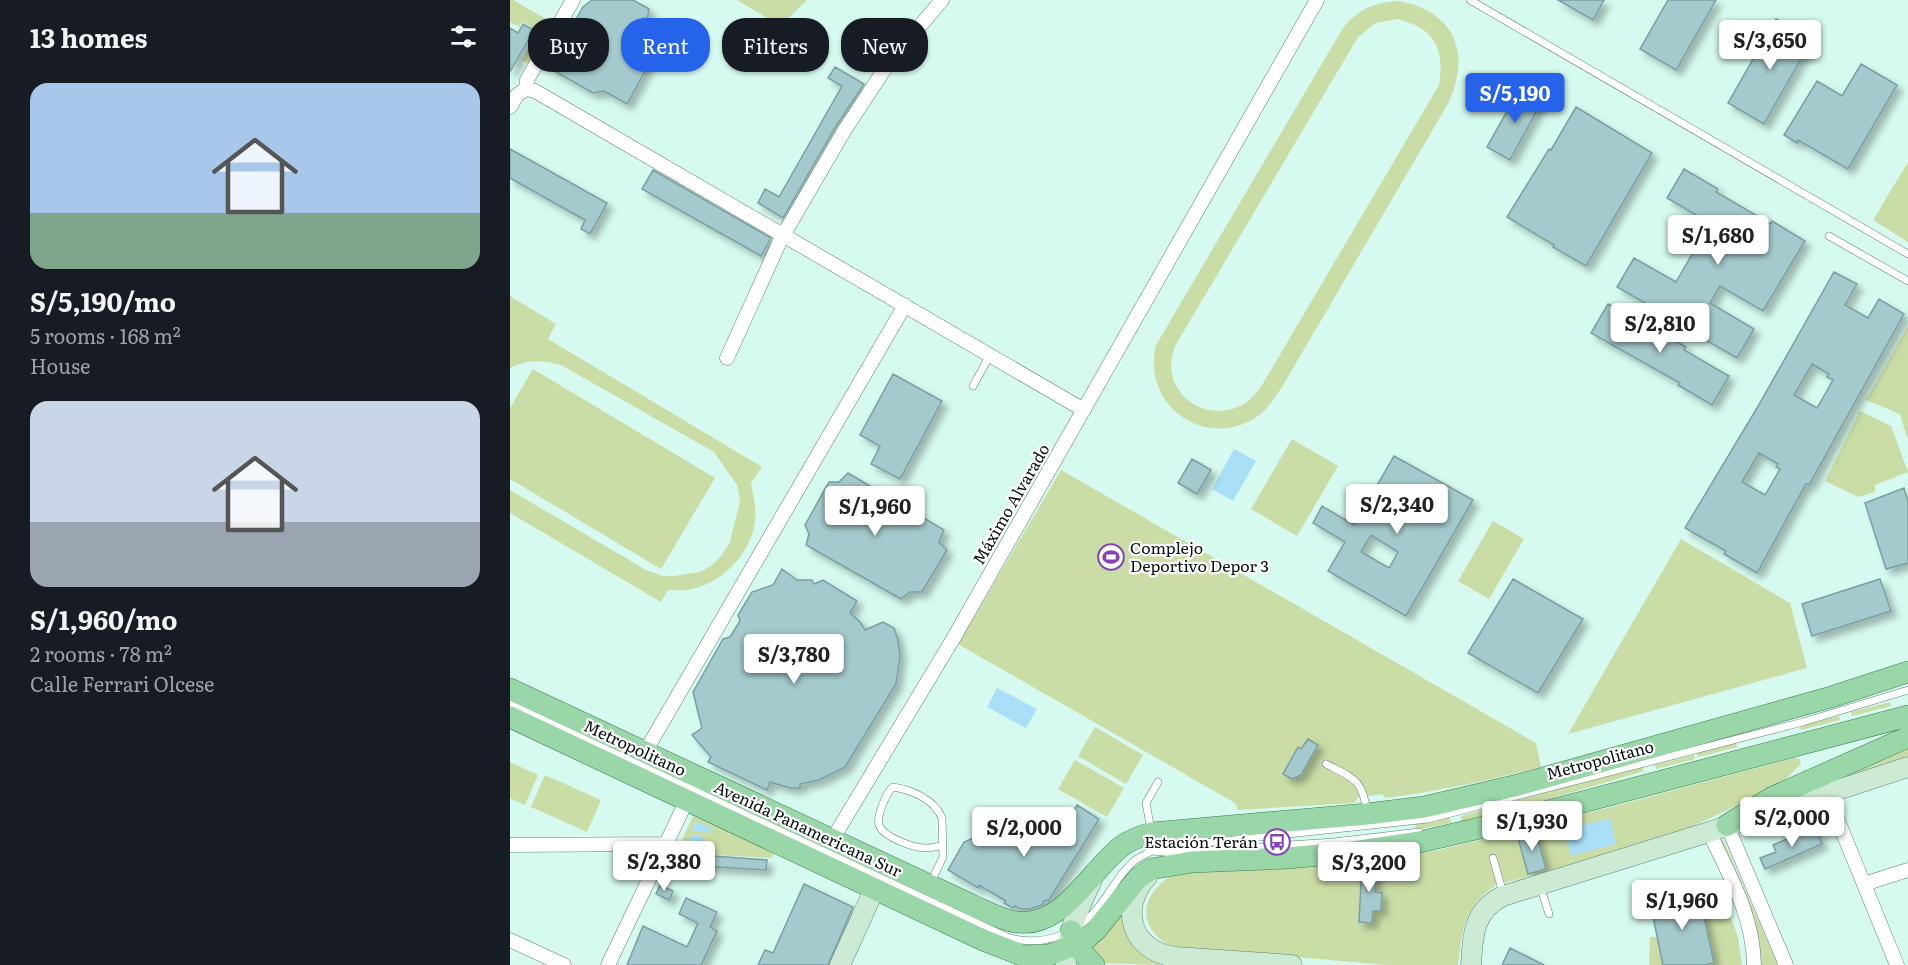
<!DOCTYPE html>
<meta charset="utf-8">
<style>
:root{--surface:#171b24;--page:#242831;--text:#f1f3f6;--muted:#9ea1a6;--accent:#2563eb}
body{margin:0;font-family:Literata,serif;background:var(--page);color:var(--text);height:100vh;display:flex;flex-direction:column;font-size:22px;white-space:nowrap}
*{box-sizing:border-box;margin:0}
p{font-size:20px;color:var(--muted)}
.icon{flex:none;width:33px;height:33px;fill:none;stroke:currentColor;stroke-width:2;stroke-linecap:round;stroke-linejoin:round}
.map{position:relative;flex:1;overflow:hidden}
.details{display:flex;flex-direction:column;background:var(--surface);width:510px}
.details>*{flex:none}
.top-card{position:absolute;left:18px;top:18px;width:570px;height:54px;display:flex;gap:12px}
.price{position:absolute;translate:-50% -51px;padding:0 14px;border-radius:6px;background:#fff;color:#222;font-size:20px;line-height:39px;filter:drop-shadow(0 2px 3px #0008)}
.price::after{content:'';position:absolute;left:50%;top:36px;width:18px;height:14px;margin-left:-9px;background:inherit;clip-path:polygon(0 0,100% 0,50% 100%)}
.price.selected{background:var(--accent);color:#fff}
ul{padding:0;list-style:none}
li{display:grid;align-content:center;gap:12px;height:318px;padding:0 30px}
li span{display:grid;place-items:center;height:186px;border-radius:18px;color:#555}
li>.icon{margin-inline-start:auto}
span .icon{width:108px;height:108px;fill:#fffc;stroke-width:1}
li b{font-size:26px}
h2{display:flex;justify-content:space-between;align-items:center;height:72px;padding:0 30px;font-size:26px}
.chip{padding:0 21px;border-radius:24px;background:var(--surface);box-shadow:0 2px 4px #0004;font-size:21px;line-height:54px}
.chip.selected{background:var(--accent);color:#fff}
main{display:flex;flex:1;min-height:0}
.map>svg:first-child{display:block}
.green{fill:#cadda6;fill-rule:evenodd}
.water{fill:#a9dff7}
.building{fill:#a5cacd;stroke:#7b9ea1;stroke-width:1.5;fill-rule:evenodd;filter:url(#shadow)}
.lines{fill:none;stroke-linecap:round;stroke-linejoin:round}
.service-casing{stroke:#5f7f76;stroke-width:8}
.minor-casing{stroke:#5f7f76;stroke-width:15}
.secondary-casing{stroke:#5f7f76;stroke-width:21}
.primary-casing{stroke:#397e4c;stroke-width:22}
.service{stroke:#fff;stroke-width:7}
.minor{stroke:#fff;stroke-width:14}
.secondary{stroke:#ccead4;stroke-width:20}
.primary{stroke:#99d6a8;stroke-width:21}
.labels{text-anchor:middle;stroke-width:4.5;stroke-linejoin:round;paint-order:stroke}
.street-label{font-size:16px;fill:#040f0c;stroke:#fff}
.poi-label{font-size:16px;fill:#040f0c;stroke:#fff;text-anchor:start}
</style>
<main>
<section class="details">
<h2>13 homes<svg class="icon" aria-label="filters" viewBox="0 0 24 24"><path d="M4 7h16M4 17h16"/><circle cx="9" cy="7" r="2"/><circle cx="15" cy="17" r="2"/></svg></h2>
<ul>
<li><span style="background:linear-gradient(#a9c7e8 70%,#7fa58c 0)"><svg class="icon" aria-label="home" viewBox="0 0 24 24"><path d="M3 11l9-7 9 7M6 9v11h12V9"/></svg></span><div><b>S/5,190/mo</b><p>5 rooms · 168 m²</p><p>House</p></div></li>
<li><span style="background:linear-gradient(#c9d6e8 65%,#9aa5b1 0)"><svg class="icon" aria-label="home" viewBox="0 0 24 24"><path d="M3 11l9-7 9 7M6 9v11h12V9"/></svg></span><div><b>S/1,960/mo</b><p>2 rooms · 78 m²</p><p>Calle Ferrari Olcese</p></div></li>
</ul>
</section>
<div class="map">
<svg width="1398" height="965" viewBox="0 0 1398 965">
<defs>
<filter id="shadow"><feDropShadow dx="5.5" dy="5.5" stdDeviation="3" flood-color="#0004"/></filter>
</defs>
<rect width="100%" height="100%" fill="#d6faef"/>
<path class="green" d="M 0,0 L 3,0 L 43,23 L 20,65 L 12,60 L 28,31 L 12,21 L 9,27 L 0,22 Z
M 227,0 L 297,0 L 270,26 Z
M 889,1 C 945,12 961,52 939,102 L 772,387 C 765,397 758,409 748,416 C 697,451 631,407 646,345 L 833,28 C 848,9 866,2 889,1 ZM 887,19 C 925,28 935,49 929,85 L 752,385 C 746,393 741,400 732,405 C 705,420 668,405 662,374 C 660,364 662,355 665,346 L 848,37 L 866,23 Z
M 1398,162 L 1398,242 L 1363,220 Z
M 0,296 L 46,324 L 38,339 L 252,467 L 241,483 C 243,495 247,509 245,521 C 241,555 210,585 177,590 C 171,591 164,590 158,590 L 151,602 L 0,513 L 0,490 L 136,570 L 152,576 L 164,576 L 190,572 L 201,566 L 211,556 L 220,542 L 230,501 L 227,485 L 204,452 L 51,365 C 32,360 18,359 0,368 Z
M 1398,326 L 1398,441 L 1390,414 L 1356,400 Z
M 23,369 L 205,478 L 151,569 L 0,479 L 0,408 Z
M 1350,411 L 1381,426 L 1398,472 L 1365,485 L 1365,492 L 1348,497 L 1315,481 Z
M 782,439 L 828,466 L 787,536 L 741,509 Z
M 551,470 L 1026,743 L 1031,767 C 980,780 929,791 876,798 L 871,794 L 848,798 L 844,803 L 728,810 L 725,803 L 448,644 Z
M 983,521 L 1014,539 L 979,599 L 948,581 Z
M 1171,539 L 1280,603 L 1297,668 L 1058,734 Z
M 1380,702 L 1381,706 L 1342,716 L 1341,712 Z
M 1329,716 L 1330,720 L 1291,730 L 1290,726 Z
M 585,727 L 633,755 L 616,784 L 568,756 Z
M 1226,743 L 1227,747 L 1188,757 L 1187,753 Z
M 1398,749 L 1398,757 L 1331,779 Z
M 1184,755 L 1185,759 L 1146,769 L 1145,765 Z
M 1284,758 L 1290,759 L 1291,764 L 1269,786 L 1181,827 L 1120,849 L 986,885 C 954,907 952,930 948,965 L 877,965 L 660,946 C 623,925 632,890 667,873 L 876,859 L 925,851 L 1109,805 Z
M 565,760 L 614,788 L 597,817 L 548,789 Z
M 0,762 L 28,775 L 15,805 L 0,798 Z
M 1132,766 L 1134,771 L 1036,800 L 951,822 L 951,816 Z
M 35,775 L 91,800 L 77,832 L 21,807 Z
M 183,816 L 264,852 L 262,858 L 166,853 Z
M 940,817 L 941,823 L 906,830 L 905,824 Z
M 1213,839 L 1268,965 L 1249,965 L 1209,843 Z
M 1209,886 L 1228,937 L 1232,965 L 1194,965 L 1204,962 L 1189,892 Z
M 617,900 L 636,956 L 650,965 L 589,963 L 574,947 Z
M 1140,937 L 1148,937 L 1153,965 L 1139,965 Z"/>
<path class="water" d="M 724,449 L 746,461 L 723,501 L 702,489 Z
M 487,688 L 527,709 L 516,728 L 477,707 Z
M 1100,818 L 1106,844 L 1061,856 L 1054,830 Z
M 188,822 L 202,829 L 200,833 L 184,831 L 182,828 L 184,824 Z
M 184,835 L 189,835 L 198,842 L 199,846 L 196,849 L 181,848 L 179,843 L 181,837 Z"/>
<path class="building" d="M 82,0 L 123,0 L 139,9 L 137,20 L 134,18 L 131,29 L 128,27 L 122,48 L 142,58 L 117,104 L 94,91 L 83,93 L 39,68 L 48,52 L 54,51 L 51,40 L 61,22 L 65,21 L 73,7 Z
M 1048,0 L 1094,0 L 1083,20 Z
M 1158,0 L 1206,0 L 1166,70 L 1130,49 Z
M 1266,19 L 1302,39 L 1254,124 L 1218,103 Z
M 13,24 L 24,30 L 0,72 L 0,28 L 8,33 Z
M 1351,64 L 1387,85 L 1338,169 L 1288,140 L 1287,143 L 1274,135 L 1307,81 L 1332,96 Z
M 325,67 L 354,84 L 326,126 L 273,218 L 248,203 L 255,189 L 269,197 L 332,86 L 318,78 Z
M 1010,88 L 1032,101 L 1000,160 L 977,147 Z
M 1066,107 L 1142,153 L 1076,266 L 1043,247 L 1044,245 L 997,217 L 1039,149 L 1041,150 Z
M 0,149 L 97,203 L 80,234 L 71,229 L 75,220 L 0,178 Z
M 1174,169 L 1208,189 L 1206,192 L 1261,224 L 1262,221 L 1295,241 L 1253,311 L 1210,286 L 1200,303 L 1244,329 L 1227,358 L 1194,339 L 1195,337 L 1107,287 L 1124,258 L 1166,282 L 1200,223 L 1157,198 Z
M 143,170 L 261,238 L 251,256 L 132,189 Z
M 1324,272 L 1347,284 L 1335,305 L 1358,318 L 1369,299 L 1394,314 L 1299,485 L 1296,484 L 1247,573 L 1214,554 L 1216,551 L 1175,528 L 1247,408 ZM 1302,364 L 1319,374 L 1317,377 L 1323,380 L 1307,408 L 1284,395 ZM 1249,453 L 1268,464 L 1266,467 L 1270,469 L 1255,495 L 1232,482 Z
M 1098,304 L 1176,347 L 1174,350 L 1219,376 L 1202,405 L 1168,385 L 1170,383 L 1081,333 Z
M 383,374 L 432,401 L 390,479 L 361,464 L 370,446 L 350,435 Z
M 884,456 L 963,500 L 896,616 L 818,571 L 835,542 L 803,523 L 812,506 L 844,525 ZM 861,535 L 888,552 L 879,568 L 851,552 Z
M 682,459 L 701,470 L 687,494 L 668,483 Z
M 338,473 L 434,530 L 429,542 L 437,550 L 412,592 L 400,592 L 391,599 L 296,545 L 299,534 L 295,525 L 319,482 L 329,482 Z
M 1394,488 L 1398,502 L 1398,563 L 1376,569 L 1355,503 Z
M 272,569 L 287,580 L 302,580 L 304,584 L 313,580 L 347,601 L 340,613 L 350,622 L 355,630 L 373,622 L 384,628 L 388,640 L 390,656 L 386,684 L 335,767 L 309,780 L 290,784 L 290,788 L 280,788 L 260,782 L 257,790 L 198,762 L 201,757 L 182,735 L 192,728 L 183,692 L 213,639 L 220,637 L 230,621 L 228,615 L 242,592 L 263,585 Z
M 1003,579 L 1073,619 L 1028,693 L 958,653 Z
M 1370,579 L 1381,611 L 1302,636 L 1292,604 Z
M 798,739 L 808,745 L 791,775 L 782,779 L 773,774 L 788,747 L 791,749 Z
M 567,805 L 589,819 L 539,900 L 534,901 L 532,905 L 520,909 L 511,909 L 505,906 L 503,908 L 494,903 L 496,901 L 469,885 L 468,888 L 438,870 L 454,842 L 498,823 L 502,826 L 504,823 L 512,828 L 520,814 L 537,824 L 542,816 L 555,824 Z
M 1305,827 L 1312,844 L 1255,869 L 1250,858 L 1266,852 L 1263,845 Z
M 1025,829 L 1036,869 L 1018,874 L 1007,834 Z
M 190,855 L 257,860 L 256,870 L 190,866 Z
M 867,862 L 865,892 L 872,893 L 871,911 L 863,911 L 862,923 L 849,922 L 852,864 Z
M 294,884 L 343,907 L 318,965 L 248,965 L 255,950 L 263,953 Z
M 150,885 L 163,891 L 159,900 L 146,894 Z
M 1189,892 L 1204,963 L 1194,965 L 1153,965 L 1140,902 Z
M 176,898 L 207,912 L 200,927 L 207,931 L 191,965 L 117,965 L 133,926 L 177,947 L 188,923 L 169,914 Z
M 1000,948 L 1034,965 L 992,965 Z"/>
<g class="lines">
<g class="service-casing">
<path id="service" d="M 960,0 L 1398,254
M 1319,236 L 1398,281
M 463,386 L 480,355
M 0,704 L 497,937 C 517,943 537,942 556,933
M 816,764 C 843,778 853,779 857,813
M 641,830 L 636,803 L 648,782
M 643,851 L 663,853 L 824,842 L 909,832
M 983,858 L 993,893
M 421,882 L 433,857 L 432,818 C 424,799 402,790 383,787 C 377,792 375,799 372,806 C 370,813 367,818 369,825 C 373,837 405,849 418,848 C 422,848 427,846 432,846
M 1030,886 L 1039,914
M 568,926 C 594,910 602,880 624,861 C 632,855 641,852 649,848 L 918,819 L 1293,722 L 1398,690"/>
</g>
<g class="minor-casing">
<path id="minor" d="M 16,89 L 17,80 L 63,0
M 0,107 L 7,95 L 16,89 L 25,91 L 574,410
M 217,358 L 271,239 L 334,131 L 378,64 L 432,0
M 135,752 L 395,305
M 1317,794 L 1387,965
M 1217,825 L 1276,965
M 1199,832 C 1220,877 1243,915 1244,965
M 322,840 L 443,639 L 807,0
M 0,845 L 156,844
M 1354,884 L 1398,870
M 0,940 L 54,965
M 98,965 L 188,777"/>
</g>
<g class="secondary-casing">
<path id="secondary" d="M 637,877 C 608,909 622,952 666,957 L 782,965
M 330,965 L 364,890
M 556,965 C 555,936 570,906 582,880
M 961,965 C 963,935 963,911 993,896 L 1199,832 L 1398,767"/>
</g>
<g class="primary-casing">
<path id="primary" d="M 0,689 L 462,905 C 476,911 491,920 506,922 C 553,929 580,870 612,846 C 621,839 631,836 642,833 L 857,814 L 914,807 L 1008,785 L 1321,697 L 1398,672
M 0,717 L 473,940 L 514,956 L 539,955 L 556,948 L 577,938 L 586,930 L 628,878 L 641,869 L 682,862 L 777,858 L 843,852 L 910,842 L 1012,818 L 1398,716
M 1217,825 L 1263,797 L 1398,737
M 561,931 L 570,950 L 584,965"/>
</g>
<use href="#service" class="service"/>
<use href="#minor" class="minor"/>
<use href="#secondary" class="secondary"/>
<use href="#primary" class="primary"/>
</g>
<defs>
<g id="stadium-ring" transform="scale(1.35)"><circle r="9.5" fill="#fff" stroke="#8343b7" stroke-width="1.5"/><path d="M0-5a6.5 5 0 1 0 0 10a6.5 5 0 1 0 0-10ZM-3.5-1.8h7v3.6h-7Z" fill="#8343b7"/></g>
<g id="bus-ring" transform="scale(1.35)"><circle r="9.5" fill="#fff" stroke="#8343b7" stroke-width="1.5"/><path d="M-5-6H5V4H4V6H2V4H-2V6H-4V4H-5ZM-3.5-4V0h7V-4ZM-3.5 1.2v1.5H-2V1.2ZM2 1.2v1.5H3.5V1.2Z" fill="#8343b7"/></g>
</defs>
<g fill-rule="evenodd">
<use href="#stadium-ring" x="601" y="557"/>
<use href="#bus-ring" x="767" y="842"/>
</g>
<g class="labels">
<g class="street-label">
<text transform="translate(501 504) rotate(-60)" y="6">Máximo Alvarado</text>
<text transform="translate(125 748) rotate(25)" y="6">Metropolitano</text>
<text transform="translate(1090 760) rotate(-15)" y="6">Metropolitano</text>
<text transform="translate(298 829) rotate(25)" y="6">Avenida Panamericana Sur</text>
</g>
<g class="poi-label">
<text x="620" y="554">Complejo<tspan x="620" dy="18">Deportivo Depor 3</tspan></text>
<text x="748" y="848" text-anchor="end">Estación Terán</text>
</g>
</g>
</svg>
<b class="price" style="left:1260px;top:71px">S/3,650</b>
<b class="price selected" style="left:1005px;top:124px">S/5,190</b>
<b class="price" style="left:1208px;top:266px">S/1,680</b>
<b class="price" style="left:1150px;top:354px">S/2,810</b>
<b class="price" style="left:887px;top:535px">S/2,340</b>
<b class="price" style="left:365px;top:537px">S/1,960</b>
<b class="price" style="left:284px;top:685px">S/3,780</b>
<b class="price" style="left:1282px;top:848px">S/2,000</b>
<b class="price" style="left:1022px;top:852px">S/1,930</b>
<b class="price" style="left:514px;top:858px">S/2,000</b>
<b class="price" style="left:154px;top:892px">S/2,380</b>
<b class="price" style="left:859px;top:893px">S/3,200</b>
<b class="price" style="left:1172px;top:931px">S/1,960</b>
<div class="top-card">
<a class="chip">Buy</a>
<a class="chip selected">Rent</a>
<a class="chip">Filters</a>
<a class="chip">New</a>
</div>
</div>
</main>
